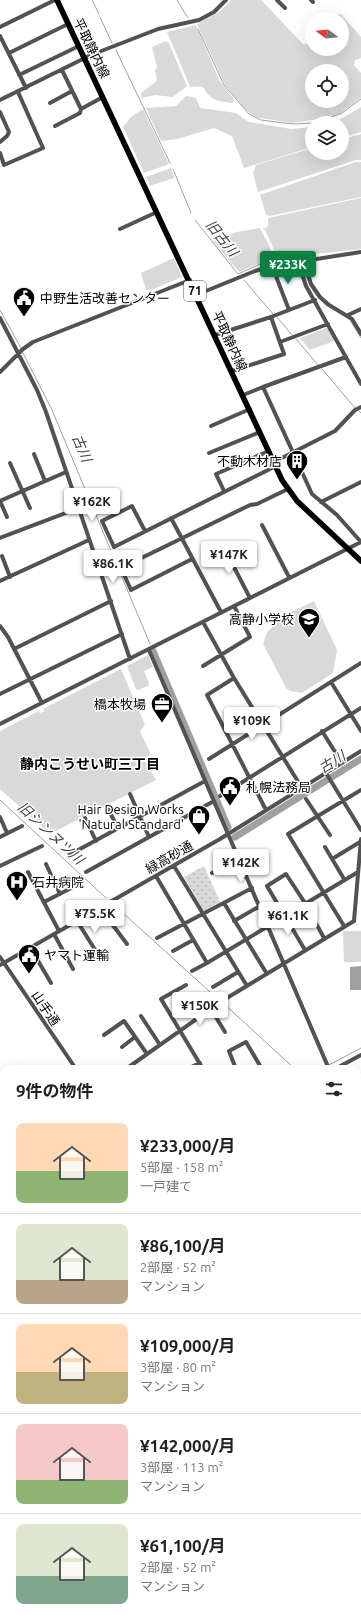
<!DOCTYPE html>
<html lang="ja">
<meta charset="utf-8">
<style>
:root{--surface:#fff;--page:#f6f6f6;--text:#202124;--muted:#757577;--line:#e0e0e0;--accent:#0b8043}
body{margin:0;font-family:Ubuntu,"Noto Sans JP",sans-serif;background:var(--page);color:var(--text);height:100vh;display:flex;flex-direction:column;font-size:15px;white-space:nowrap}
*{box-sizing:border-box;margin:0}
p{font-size:13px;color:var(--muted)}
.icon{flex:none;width:22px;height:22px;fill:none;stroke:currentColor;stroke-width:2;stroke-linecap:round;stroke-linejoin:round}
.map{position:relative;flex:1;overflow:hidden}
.drawer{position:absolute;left:0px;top:1065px;width:361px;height:556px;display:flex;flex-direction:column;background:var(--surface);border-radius:12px 12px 0 0;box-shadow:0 4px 16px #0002}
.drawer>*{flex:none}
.needle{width:26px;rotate:286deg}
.fabs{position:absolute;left:305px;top:12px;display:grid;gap:8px}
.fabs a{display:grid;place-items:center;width:44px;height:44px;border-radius:50%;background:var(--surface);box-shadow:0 4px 16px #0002;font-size:20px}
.price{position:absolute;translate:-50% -34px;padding:0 9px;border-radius:4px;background:#fff;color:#222;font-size:13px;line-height:26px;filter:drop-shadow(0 1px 2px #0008)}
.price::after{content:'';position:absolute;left:50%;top:24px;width:12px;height:9px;margin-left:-6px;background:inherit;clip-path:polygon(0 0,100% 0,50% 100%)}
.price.on{background:var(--accent);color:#fff}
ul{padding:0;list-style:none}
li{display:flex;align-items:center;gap:12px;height:100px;padding:0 16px}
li+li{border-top:1px solid var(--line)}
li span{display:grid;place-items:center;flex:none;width:112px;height:80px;border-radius:8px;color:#555}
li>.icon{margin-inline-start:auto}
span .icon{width:48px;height:48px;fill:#fffc;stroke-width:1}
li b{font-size:17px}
h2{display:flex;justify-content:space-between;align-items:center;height:48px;padding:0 16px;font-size:17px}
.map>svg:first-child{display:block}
.grass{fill:#d9d9d9;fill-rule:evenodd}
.park{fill:url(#park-dots)}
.water{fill:#a0a0a0}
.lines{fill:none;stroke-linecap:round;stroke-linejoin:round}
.stream{stroke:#a0a0a0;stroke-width:1}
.river{stroke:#a0a0a0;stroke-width:7}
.major-casing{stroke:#dbdbdb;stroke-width:6}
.minor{stroke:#525252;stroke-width:4}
.major{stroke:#000;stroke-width:5.5}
.labels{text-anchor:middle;stroke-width:3;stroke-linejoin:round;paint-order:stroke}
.shield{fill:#fff;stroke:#4c4c4c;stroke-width:1}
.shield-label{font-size:12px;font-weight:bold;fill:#000}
.street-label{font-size:13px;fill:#000;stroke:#fff}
.poi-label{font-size:13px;fill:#000;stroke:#fff;text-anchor:start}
.water-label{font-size:14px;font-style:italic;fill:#414141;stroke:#fff}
.neighbourhood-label{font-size:14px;font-weight:bold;fill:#000;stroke:#fff}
</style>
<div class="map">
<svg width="361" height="1621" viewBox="0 0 361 1621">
<defs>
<pattern id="park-dots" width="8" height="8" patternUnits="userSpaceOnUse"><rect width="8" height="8" fill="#d9d9d9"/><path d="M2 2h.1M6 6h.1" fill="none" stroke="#b8b8b8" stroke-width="1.8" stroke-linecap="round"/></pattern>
</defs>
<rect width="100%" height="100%" fill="#fff"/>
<path class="grass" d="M 231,0 L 261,0 L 304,45 L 312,39 L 312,49 L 342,49 L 342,19 L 333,19 L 339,14 L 341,14 L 361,37 L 361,58 L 355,60 L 354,65 L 361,73 L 361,98 L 342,112 L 332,117 L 292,123 L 255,117 L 244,108 L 225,85 L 197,24 L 219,12 ZM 312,71 L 342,71 L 342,101 L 312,101 Z
M 196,25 L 219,80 L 234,99 L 233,103 C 226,102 217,102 211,97 C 200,88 210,85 190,87 L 167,32 Z
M 166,41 L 169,43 L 187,86 L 173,97 L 155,95 L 142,98 L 141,93 L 157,81 L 155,70 L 157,68 L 152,47 Z
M 186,96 L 196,98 L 200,108 L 236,113 L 249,122 L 291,129 L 312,127 L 312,147 L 244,168 L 232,136 L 214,128 L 177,139 L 161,141 L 146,108 L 176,106 Z
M 361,107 L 361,132 L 342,138 L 342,123 L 334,123 Z
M 143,109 L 169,164 L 144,173 L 123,127 L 131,117 Z
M 361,134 L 361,160 L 356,160 L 258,192 L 253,173 L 256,165 L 312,148 L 312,153 L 342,153 L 342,139 Z
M 356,162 L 361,162 L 361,197 L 270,216 L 266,215 L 260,195 Z
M 171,168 L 174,178 L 150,186 L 146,177 Z
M 361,198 L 361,249 L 278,258 L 265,230 L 262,229 L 268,227 L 268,218 Z
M 260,228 L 276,259 L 265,261 L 239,272 L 213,241 L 237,232 Z
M 174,258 L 182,277 L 151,290 L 146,290 L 141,273 Z
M 326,328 L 329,329 L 334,341 L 310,350 L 300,338 Z
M 314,601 L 337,650 L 333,673 L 302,693 L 290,691 L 286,688 L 263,644 L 267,632 L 289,613 Z
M 148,655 L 153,667 L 144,671 L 149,683 L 148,686 L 138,690 L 136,689 L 127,666 Z
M 121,669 L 145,725 L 140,731 L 151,755 L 144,758 L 156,780 L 50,834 L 0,789 L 0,731 L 39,711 L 40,713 L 44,711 L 43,709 Z
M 343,931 L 361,931 L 361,962 L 344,962 Z
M 4,1571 L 4,1617 L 27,1617 L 27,1621 L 0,1621 L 0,1572 Z"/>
<path class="park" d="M 204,866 L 220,902 L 204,911 L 184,877 Z
M 361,1231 L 361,1283 L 357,1287 L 357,1234 Z"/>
<path class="water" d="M 361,966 L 361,990 L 350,990 L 350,967 Z"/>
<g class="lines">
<path class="stream" d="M 92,0 L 99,14
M 177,0 L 188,18
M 100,17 L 112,43
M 198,29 L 224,85 L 249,114 L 261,120 L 276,122 L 293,124 L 312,123
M 116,50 L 170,163
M 316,123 L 342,113 L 361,99
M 173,169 L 191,213
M 195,220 L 238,274 L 265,262 L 300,257
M 302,264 C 307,281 313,295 327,306
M 244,280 L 273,314
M 0,310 L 21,348
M 277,317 L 292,335
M 350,320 L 361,338
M 296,339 L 318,365
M 22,351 L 52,410 L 150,644
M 322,369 L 355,408
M 359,411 L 361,413
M 0,800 L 106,898
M 114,905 L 220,1001
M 223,1003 L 295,1069
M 329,1065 L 361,1048
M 321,1069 L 326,1067
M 108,1621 L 114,1617"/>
<path class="river" d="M 153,651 L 228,827
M 235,837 L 361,759
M 0,1249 L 4,1253
M 145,1617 L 147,1621"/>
<g class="major-casing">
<path id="major" d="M 57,0 L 282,480 L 297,501 L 361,561"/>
</g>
<path class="minor" d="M 277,0 L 285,8
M 311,0 L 313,2
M 0,27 L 55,0
M 0,36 L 26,88
M 9,53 L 68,24
M 62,70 L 81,109
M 19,75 L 79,46
M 0,100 L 91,55 L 158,29 L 199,20 L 214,12 L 226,0
M 50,103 L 72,91
M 0,112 L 9,132 L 7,136 L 0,142
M 55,126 L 80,113 L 81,109 L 103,97
M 0,153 L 4,165 L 43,148 L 18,92
M 120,229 L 157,212
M 304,261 L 311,284 L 320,297 L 329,305 L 352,319 L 361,334
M 298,262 L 306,286 L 361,384
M 272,266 L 289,310
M 196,295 L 255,271 L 272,266 L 361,252
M 348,315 L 361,309
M 271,317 L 315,300
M 0,318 L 37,390 L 46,412 L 130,659
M 215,335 L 271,317 L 284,354 L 232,371
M 280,342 L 328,324
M 0,372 L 23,349 L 33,342 L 190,280
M 263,387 L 346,357
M 243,395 L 263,387 L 312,494 L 337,515 L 361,542
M 211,426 L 250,409
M 209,453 L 260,432
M 34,454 L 45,481
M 274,462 L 335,431 L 355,410 L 361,407
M 10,463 L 30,508
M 224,491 L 216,474 L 269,451
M 0,501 L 66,472
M 0,501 L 7,517
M 321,502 L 361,482
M 171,518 L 221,612
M 262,525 L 289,577
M 145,531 L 132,506 L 102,521 L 114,547 L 276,466
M 0,538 L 79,508
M 222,544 L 250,598
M 2,556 L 10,577
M 192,559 L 131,590 L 121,568 L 250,505 L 257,504 L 288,489
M 0,581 L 89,540
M 203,622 L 234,678 L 302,788
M 0,626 L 8,637 L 42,703
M 14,649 L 111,601
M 149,650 L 329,1069
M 203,666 L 250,637 L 234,606
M 234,678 L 207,695 L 266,810
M 331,682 L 361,731
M 0,694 L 122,634
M 0,724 L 361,542
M 322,731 L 342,763
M 209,759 L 361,663
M 326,773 L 361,830
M 130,794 L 149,837
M 220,796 L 361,708
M 306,799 L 330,835
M 107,807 L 118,828
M 0,817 L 7,833
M 85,818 L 96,841
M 0,837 L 22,826
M 325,847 L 344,879
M 69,855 L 205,781
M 332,859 L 360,842
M 46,864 L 60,894
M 0,866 L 42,846
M 174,866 L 247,986
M 28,872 L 59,931
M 86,872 L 214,801
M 212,873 L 240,858
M 156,876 L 207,963 L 358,872
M 44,902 L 79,884
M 224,903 L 267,974
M 100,908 L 127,944
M 77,921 L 99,956
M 234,921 L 260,906
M 344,926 L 288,834 L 361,790
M 54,934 L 73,969
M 157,938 L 252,888
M 30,947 L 51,983
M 305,950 L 267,886 L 286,874 L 305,903 L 324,938
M 173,951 L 193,940
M 0,957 L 76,1069
M 0,965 L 220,839 L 361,751
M 192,971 L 207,963
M 186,985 L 161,999 L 203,1069
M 213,987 L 238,972
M 211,1009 L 225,1032
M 141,1016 L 160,1045
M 104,1035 L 124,1021 L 147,1054
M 122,1047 L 135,1037
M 126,1069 L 222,1001 L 354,921 L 361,839
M 187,1069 L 200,1063
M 236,1069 L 229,1051 L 246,1042 L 262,1069
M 335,1069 L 361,1055
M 0,1108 L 2,1107 L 4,1112
M 357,1130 L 361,1135
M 0,1135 L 4,1143
M 357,1155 L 361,1152
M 357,1193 L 361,1190
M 0,1200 L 4,1209
M 357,1215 L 361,1221
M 357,1230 L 361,1227
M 0,1243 L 4,1241
M 0,1258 L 4,1261
M 357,1290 L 361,1287
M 0,1329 L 4,1328
M 0,1349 L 4,1348
M 357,1380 L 361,1380
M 0,1468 L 3,1471
M 357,1491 L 361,1492
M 0,1509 L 4,1507
M 0,1570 L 4,1569
M 357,1595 L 361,1596
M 138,1617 L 140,1621
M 153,1617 L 156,1621
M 92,1621 L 101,1617
M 181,1621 L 186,1617
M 214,1621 L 219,1617
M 252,1621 L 257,1617
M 346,1621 L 347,1617"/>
<use href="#major" class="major"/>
</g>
<defs>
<g id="civic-pin" transform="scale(1.15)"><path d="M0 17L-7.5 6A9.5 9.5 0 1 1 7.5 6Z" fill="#000" stroke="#fff"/><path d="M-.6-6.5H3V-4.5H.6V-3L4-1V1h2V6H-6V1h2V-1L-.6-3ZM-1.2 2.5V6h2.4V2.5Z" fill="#fff"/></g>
<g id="building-pin" transform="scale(1.15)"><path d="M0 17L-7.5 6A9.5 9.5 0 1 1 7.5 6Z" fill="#000" stroke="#fff"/><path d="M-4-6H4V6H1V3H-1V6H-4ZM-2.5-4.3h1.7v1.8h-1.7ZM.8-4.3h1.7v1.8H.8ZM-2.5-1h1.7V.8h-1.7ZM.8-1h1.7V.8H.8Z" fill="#fff"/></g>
<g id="school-pin" transform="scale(1.15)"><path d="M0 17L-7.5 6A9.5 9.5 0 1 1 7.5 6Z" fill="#000" stroke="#fff"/><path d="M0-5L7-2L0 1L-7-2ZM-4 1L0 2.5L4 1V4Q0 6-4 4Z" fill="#fff"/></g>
<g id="office-pin" transform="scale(1.15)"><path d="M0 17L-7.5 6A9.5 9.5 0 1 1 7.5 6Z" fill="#000" stroke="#fff"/><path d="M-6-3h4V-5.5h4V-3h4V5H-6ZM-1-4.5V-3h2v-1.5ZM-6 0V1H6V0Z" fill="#fff"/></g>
<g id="shop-pin" transform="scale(1.15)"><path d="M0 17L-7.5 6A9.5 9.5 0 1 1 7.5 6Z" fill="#000" stroke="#fff"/><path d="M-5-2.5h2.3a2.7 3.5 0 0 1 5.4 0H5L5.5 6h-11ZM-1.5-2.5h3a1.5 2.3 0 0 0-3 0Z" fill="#fff"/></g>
<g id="hospital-pin" transform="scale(1.15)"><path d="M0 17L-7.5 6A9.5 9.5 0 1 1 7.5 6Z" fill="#000" stroke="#fff"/><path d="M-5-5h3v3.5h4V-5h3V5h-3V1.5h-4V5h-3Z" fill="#fff"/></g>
</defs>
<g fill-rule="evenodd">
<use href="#civic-pin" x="24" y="298"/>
<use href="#building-pin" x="297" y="461"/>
<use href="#school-pin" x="309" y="619"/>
<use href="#office-pin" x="162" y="704"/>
<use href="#civic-pin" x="230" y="787"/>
<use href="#shop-pin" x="199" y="816"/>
<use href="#hospital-pin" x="17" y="882"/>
<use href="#civic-pin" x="29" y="955"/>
</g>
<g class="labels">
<rect class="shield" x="184" y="281" width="22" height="20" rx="3"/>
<g class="shield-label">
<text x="195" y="295">71</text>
</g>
<g class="street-label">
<text transform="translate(92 48) rotate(64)" y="5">平取静内線</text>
<text transform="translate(230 341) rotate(65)" y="5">平取静内線</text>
<text transform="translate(169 857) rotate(-30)" y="5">緑高砂通</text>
<text transform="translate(46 1008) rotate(56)" y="5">山手通</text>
</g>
<g class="poi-label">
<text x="40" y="303">中野生活改善センター</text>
<text x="282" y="466" text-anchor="end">不動木材店</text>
<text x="294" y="624" text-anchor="end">高静小学校</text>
<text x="146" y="709" text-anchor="end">橋本牧場</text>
<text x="246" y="792">札幌法務局</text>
<text x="184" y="814" text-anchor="end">Hair Design Works<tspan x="184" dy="15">'Natural Standard'</tspan></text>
<text x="32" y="887">石井病院</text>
<text x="44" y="960">ヤマト運輸</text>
</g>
<g class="water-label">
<text transform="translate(222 238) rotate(51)" y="5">旧古川</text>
<text transform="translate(82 448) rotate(67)" y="5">古川</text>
<text transform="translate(332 762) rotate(-32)" y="5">古川</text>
<text transform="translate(51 833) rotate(43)" y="5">旧シンヌツ川</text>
</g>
<g class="neighbourhood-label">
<text x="90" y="769">静内こうせい町三丁目</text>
</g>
</g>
</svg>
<div class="fabs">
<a><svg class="needle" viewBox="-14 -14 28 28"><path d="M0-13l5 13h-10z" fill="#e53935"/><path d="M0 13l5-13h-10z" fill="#757577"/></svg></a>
<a><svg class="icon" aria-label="locate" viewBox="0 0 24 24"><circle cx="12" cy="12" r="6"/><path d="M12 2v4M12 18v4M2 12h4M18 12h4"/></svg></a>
<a><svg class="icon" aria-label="layers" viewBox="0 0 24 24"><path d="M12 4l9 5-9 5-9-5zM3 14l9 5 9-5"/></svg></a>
</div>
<b class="price on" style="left:288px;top:285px">¥233K</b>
<b class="price" style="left:92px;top:522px">¥162K</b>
<b class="price" style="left:229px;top:575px">¥147K</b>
<b class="price" style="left:113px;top:584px">¥86.1K</b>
<b class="price" style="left:252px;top:741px">¥109K</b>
<b class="price" style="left:241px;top:883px">¥142K</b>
<b class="price" style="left:95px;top:934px">¥75.5K</b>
<b class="price" style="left:288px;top:936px">¥61.1K</b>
<b class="price" style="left:200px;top:1026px">¥150K</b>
<section class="drawer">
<h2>9件の物件<svg class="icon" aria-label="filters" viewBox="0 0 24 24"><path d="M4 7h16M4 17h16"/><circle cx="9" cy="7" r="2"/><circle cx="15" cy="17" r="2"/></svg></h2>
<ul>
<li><span style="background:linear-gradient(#ffd9b3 60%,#8fb573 0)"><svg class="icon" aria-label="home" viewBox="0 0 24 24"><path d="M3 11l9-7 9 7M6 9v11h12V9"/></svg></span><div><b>¥233,000/月</b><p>5部屋 · 158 m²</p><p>一戸建て</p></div></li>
<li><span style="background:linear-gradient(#dfe7d0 70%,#b9a48a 0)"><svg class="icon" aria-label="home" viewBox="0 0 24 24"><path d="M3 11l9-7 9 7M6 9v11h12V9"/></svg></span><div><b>¥86,100/月</b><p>2部屋 · 52 m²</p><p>マンション</p></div></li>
<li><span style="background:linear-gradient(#ffd9b3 60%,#c2b280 0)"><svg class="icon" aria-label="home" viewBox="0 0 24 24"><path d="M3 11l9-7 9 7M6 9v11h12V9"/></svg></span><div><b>¥109,000/月</b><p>3部屋 · 80 m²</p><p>マンション</p></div></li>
<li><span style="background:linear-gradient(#f6c9c9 70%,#8fb573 0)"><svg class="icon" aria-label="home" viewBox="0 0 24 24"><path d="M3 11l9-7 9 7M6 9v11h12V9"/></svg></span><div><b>¥142,000/月</b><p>3部屋 · 113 m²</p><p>マンション</p></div></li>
<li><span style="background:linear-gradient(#dfe7d0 65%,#7fa58c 0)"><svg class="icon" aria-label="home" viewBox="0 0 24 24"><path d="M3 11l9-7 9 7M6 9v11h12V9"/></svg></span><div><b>¥61,100/月</b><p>2部屋 · 52 m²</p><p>マンション</p></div></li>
</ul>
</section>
</div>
